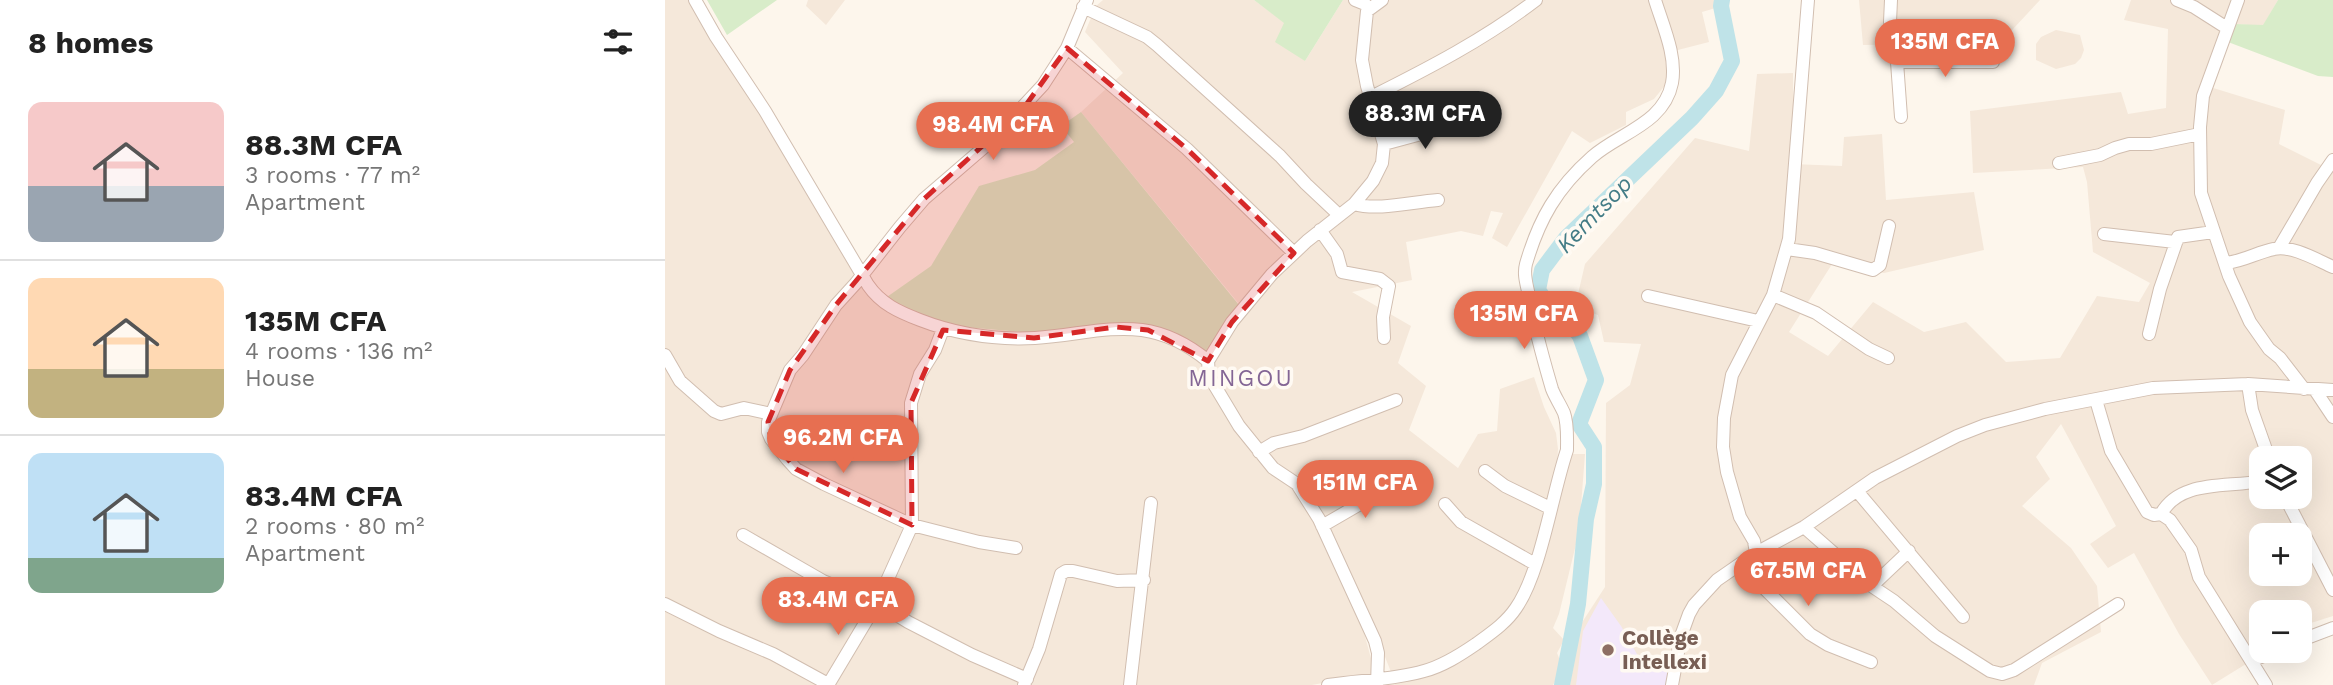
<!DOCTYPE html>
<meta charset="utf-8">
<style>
:root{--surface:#fff;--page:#f2f2f2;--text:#222;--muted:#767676;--line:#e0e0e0;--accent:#e76f51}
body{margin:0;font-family:"Work Sans",sans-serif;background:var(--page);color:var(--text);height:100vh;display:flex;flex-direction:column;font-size:26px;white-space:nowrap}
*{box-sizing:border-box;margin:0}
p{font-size:23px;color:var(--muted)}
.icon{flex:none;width:38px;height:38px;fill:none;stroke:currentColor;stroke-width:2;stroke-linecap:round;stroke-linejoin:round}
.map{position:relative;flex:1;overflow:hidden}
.panel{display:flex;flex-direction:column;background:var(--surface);width:665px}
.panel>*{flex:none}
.fabs{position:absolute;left:1584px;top:446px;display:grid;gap:14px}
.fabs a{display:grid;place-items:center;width:63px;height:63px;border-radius:14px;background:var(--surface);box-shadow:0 7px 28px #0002;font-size:35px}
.price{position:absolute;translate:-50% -60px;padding:0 16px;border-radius:24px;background:var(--accent);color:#fff;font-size:23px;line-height:46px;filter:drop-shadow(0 2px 4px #0008)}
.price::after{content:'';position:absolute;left:50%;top:42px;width:21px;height:16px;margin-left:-10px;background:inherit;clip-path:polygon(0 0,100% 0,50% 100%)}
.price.current{background:#222;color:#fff}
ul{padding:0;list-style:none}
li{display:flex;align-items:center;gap:21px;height:175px;padding:0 28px}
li+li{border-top:2px solid var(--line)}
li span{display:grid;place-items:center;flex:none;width:196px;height:140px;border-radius:14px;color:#555}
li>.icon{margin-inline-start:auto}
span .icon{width:84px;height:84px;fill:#fffc;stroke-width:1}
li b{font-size:30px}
h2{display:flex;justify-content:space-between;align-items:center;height:84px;padding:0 28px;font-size:30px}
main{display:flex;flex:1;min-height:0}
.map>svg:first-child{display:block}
.residential{fill:#f5e8da;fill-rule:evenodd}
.education{fill:#f3e8fa}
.green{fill:#d8ecc9}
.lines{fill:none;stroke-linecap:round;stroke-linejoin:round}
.river{stroke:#bfe3e8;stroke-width:16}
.minor-casing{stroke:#d1beb0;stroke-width:14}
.minor{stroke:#fff;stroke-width:12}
.marked{fill:#d62828;fill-opacity:0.2;stroke:#d62828;stroke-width:5;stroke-dasharray:14 9;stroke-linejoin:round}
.education-dot{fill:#8d6e63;stroke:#fffaf3;stroke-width:2.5}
.labels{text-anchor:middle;stroke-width:7;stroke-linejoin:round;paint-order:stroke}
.education-label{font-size:21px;font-weight:bold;fill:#785e54;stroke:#fffaf3;text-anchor:start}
.water-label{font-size:23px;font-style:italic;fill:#437c86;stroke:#fffaf3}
.neighbourhood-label{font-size:23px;letter-spacing:2px;fill:#846695;stroke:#fffaf3}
</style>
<main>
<section class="panel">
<h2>8 homes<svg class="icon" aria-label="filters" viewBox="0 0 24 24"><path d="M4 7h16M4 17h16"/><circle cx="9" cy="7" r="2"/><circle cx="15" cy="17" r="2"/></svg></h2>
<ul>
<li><span style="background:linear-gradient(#f6c9c9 60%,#9aa5b1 0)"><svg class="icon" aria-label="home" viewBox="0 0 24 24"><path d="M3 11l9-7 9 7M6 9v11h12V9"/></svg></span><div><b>88.3M CFA</b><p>3 rooms · 77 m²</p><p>Apartment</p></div></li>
<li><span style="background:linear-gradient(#ffd9b3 65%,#c2b280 0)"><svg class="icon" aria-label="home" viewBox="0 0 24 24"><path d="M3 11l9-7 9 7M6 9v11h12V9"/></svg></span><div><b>135M CFA</b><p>4 rooms · 136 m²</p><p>House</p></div></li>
<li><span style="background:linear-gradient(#bfe0f5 75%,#7fa58c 0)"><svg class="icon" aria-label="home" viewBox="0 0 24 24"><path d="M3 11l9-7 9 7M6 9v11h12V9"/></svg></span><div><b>83.4M CFA</b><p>2 rooms · 80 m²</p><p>Apartment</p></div></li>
</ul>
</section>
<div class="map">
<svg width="1668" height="685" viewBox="0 0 1668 685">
<rect width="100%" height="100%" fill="#fdf6ec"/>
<path class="residential" d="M 0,0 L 27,0 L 98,115 L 199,289 L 286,335 L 483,333 L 538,360 L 540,376 L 627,486 L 655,531 L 695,618 L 710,673 L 647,685 L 0,685 Z
M 143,0 L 180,0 L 161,25 L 141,6 Z
M 438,0 L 589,0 L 620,23 L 640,61 L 678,0 L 986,0 L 1001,53 L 1002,83 L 989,99 L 961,112 L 961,125 L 925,143 L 907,131 L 842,247 L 827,238 L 838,213 L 826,211 L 818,236 L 796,231 L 741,242 L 747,280 L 687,292 L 746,326 L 733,363 L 761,386 L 744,430 L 793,468 L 813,434 L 832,431 L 835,389 L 869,377 L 879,407 L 891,433 L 893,449 L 892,467 L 866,563 L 854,595 L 841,613 L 800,646 L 769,663 L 726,672 L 703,614 L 660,524 L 589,440 L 552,385 L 547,359 L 579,310 L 416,112 L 458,73 L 420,32 L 431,6 Z
M 994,0 L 1053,0 L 1054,7 L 1037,12 L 1044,42 L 1009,51 Z
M 1194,0 L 1375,0 L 1335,43 L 1198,45 Z
M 1466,0 L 1613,0 L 1598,26 L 1570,24 L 1545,87 L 1620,110 L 1614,144 L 1668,171 L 1668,616 L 1646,623 L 1635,630 L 1634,612 L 1596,612 L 1596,651 L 1602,651 L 1547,685 L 1514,634 L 1469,553 L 1443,568 L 1425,544 L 1451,526 L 1396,424 L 1371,457 L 1385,479 L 1357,506 L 1406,548 L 1432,586 L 1436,632 L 1377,663 L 1369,685 L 905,685 L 914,627 L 940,587 L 941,403 L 965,385 L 976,344 L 939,342 L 933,315 L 910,307 L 920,264 L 1030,138 L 1084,151 L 1092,74 L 1128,73 L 1128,164 L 1177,166 L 1179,137 L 1217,134 L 1221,200 L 1309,192 L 1319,250 L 1219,273 L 1169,261 L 1124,332 L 1163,356 L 1208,302 L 1259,332 L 1301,322 L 1341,362 L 1395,358 L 1432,296 L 1474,302 L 1485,283 L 1428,252 L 1422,182 L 1418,167 L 1308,173 L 1305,111 L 1456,92 L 1463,114 L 1501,108 L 1503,29 L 1459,20 ZM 1596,458 L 1634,458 L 1634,497 L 1596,497 ZM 1596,536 L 1634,536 L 1634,574 L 1596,574 Z
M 1391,30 L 1415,35 L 1419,50 L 1416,58 L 1410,64 L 1391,69 L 1371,60 L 1371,44 L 1376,37 Z
M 901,454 L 920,454 L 914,532 L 894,614 L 888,628 L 899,640 L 892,653 L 898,668 L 888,685 L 713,685 L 763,674 L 847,619 Z"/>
<path class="education" d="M 936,598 L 956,626 L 981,670 L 1004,670 L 1003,685 L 911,685 L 918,631 Z"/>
<path class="green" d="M 42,0 L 112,0 L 62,35 Z
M 589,0 L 678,0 L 640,61 L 610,42 L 619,23 Z
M 1613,0 L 1668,0 L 1668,77 L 1653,76 L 1563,42 L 1570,24 L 1598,25 Z
M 416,112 L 574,305 L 562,319 L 542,352 L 494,328 L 447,323 L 367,333 L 277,325 L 219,299 L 266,266 L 314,186 L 370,170 L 409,142 L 396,126 Z"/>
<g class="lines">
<path class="river" d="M 897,685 L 913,604 L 921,519 L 929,484 L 929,447 L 914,424 L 931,380 L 915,336 L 900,315 L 882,303 L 873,290 L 877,270 L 901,238 L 1027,118 L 1051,91 L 1067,61 L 1056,6 L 1057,0"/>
<g class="minor-casing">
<path id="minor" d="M 30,0 L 51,37 L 100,111 L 203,285 C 216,304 234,312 255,320 C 291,334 331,340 370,338 C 439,333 482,311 543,361
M 690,0 L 700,4
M 1226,0 L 1225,22 L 1232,62 L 1236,117
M 1512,0 L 1529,7 L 1562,28
M 1573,0 L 1538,96 L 1535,127 L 1536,193 L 1564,276 L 1585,322 L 1604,349 L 1615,358 L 1639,389
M 418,7 L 482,37 L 492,45 L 615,156 L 641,184 L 674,215
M 402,48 L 522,149 L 629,253
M 1232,62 L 1328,62
M 706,97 C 764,68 820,39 871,0
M 719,144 L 771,130 L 794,127
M 1394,163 L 1435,155 L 1450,148 L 1464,144 L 1486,144 L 1535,134
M 689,204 C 713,211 746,202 773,200
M 655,230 L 672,254 L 677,272 L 715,279 L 724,286 L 718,317 L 719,338
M 1439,234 L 1510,242
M 1614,248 L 1652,183 L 1668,160
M 1122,249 L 1150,253 L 1208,270 L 1215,265 L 1224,226
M 1561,263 C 1579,261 1593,252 1609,249 C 1627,245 1652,260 1668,267
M 1108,295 L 1151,313 L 1204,349 L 1223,358
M 983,296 L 1093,321
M 1484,334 L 1495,289 L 1513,237 L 1548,232
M 0,355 L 15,381 L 49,411 L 56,414 L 79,408 L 106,414
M 1583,384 L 1587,410 L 1604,458
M 1650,390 L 1668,417
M 1431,400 L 1446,451 L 1482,512 L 1489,515 L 1496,514 L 1505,520 L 1526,550 L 1534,577 L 1601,685
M 594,452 L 609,443 L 638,436 L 731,400
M 820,471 L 840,486 L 885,508
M 1192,491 L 1298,617
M 1620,497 L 1668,590
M 780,504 L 796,522 L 870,564
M 1496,514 C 1515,479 1563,488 1596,481
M 657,526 L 726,486
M 1139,527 L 1205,585 L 1229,601 L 1270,636 L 1325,671 L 1337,674 L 1349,670 L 1453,604
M 78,535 L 158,581 L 212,603 L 243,622 L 307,655 L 362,679
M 351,548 L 314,542 L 247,525 L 159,484 L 131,469 L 122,459 L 106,439 L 103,432 L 103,422 L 125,370 L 138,355 L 171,305 L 191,283 L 235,227 L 259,199 L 324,143 L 378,85 L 402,48 L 422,0
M 1091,553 L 1089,541 L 1075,517 L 1062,472 L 1058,447 L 1059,418 L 1067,375 L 1108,295 L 1124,239 L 1143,0
M 1075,564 L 1145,634 L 1163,645 L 1206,662
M 1207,586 L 1244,551
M 0,604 L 54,631 L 108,654 L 163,684
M 1634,641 L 1668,628
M 1586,661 L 1611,651
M 163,685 L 212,603 L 247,525 L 246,403 L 255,374 L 270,350 L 278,329
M 359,685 L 374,649 L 396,574 L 401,571 L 408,571 L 452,581 L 479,580
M 465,685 L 486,503
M 663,685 C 695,680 728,680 759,671 C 778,666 795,655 811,644 C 826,633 841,623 851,608 C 876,572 887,494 902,450 C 902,438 903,424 899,413 C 895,404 890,397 887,389 C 878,358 869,328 864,296 C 862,285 858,275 861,264 C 874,219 892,188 927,157 C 954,133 999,124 1007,83 C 1012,56 998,26 990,0
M 712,685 L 713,653 L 710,641 L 654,519 L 632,484 L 608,468 L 574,426 L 544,376 L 543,361 L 567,322 L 607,274 L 642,241 L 689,204 L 708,181 L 717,163 L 719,144 L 702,86 L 697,60 L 702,11 L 717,0
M 1007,685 L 1016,636 L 1024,614 L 1029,605 L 1052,580 L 1091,553 L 1139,527 L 1210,478 L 1292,436 L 1320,425 L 1380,409 L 1488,388 L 1583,384 L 1668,390"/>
</g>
<use href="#minor" class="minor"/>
</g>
<path class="marked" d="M 402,48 L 522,149 L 629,253 L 567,322 L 543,361 L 483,330 L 451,327 L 369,338 L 278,330 L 246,403 L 247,525 L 131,469 L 106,439 L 103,422 L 125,370 L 171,305 L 259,199 L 358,109 Z"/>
<circle class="education-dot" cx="943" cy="650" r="7"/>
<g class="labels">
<g class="education-label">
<text x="957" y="645">Collège<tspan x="957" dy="24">Intellexi</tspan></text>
</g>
<g class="water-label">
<text transform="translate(929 214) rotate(-46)" y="8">Kemtsop</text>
</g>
<g class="neighbourhood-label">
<text x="576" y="386">MINGOU</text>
</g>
</g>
</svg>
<div class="fabs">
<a><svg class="icon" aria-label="layers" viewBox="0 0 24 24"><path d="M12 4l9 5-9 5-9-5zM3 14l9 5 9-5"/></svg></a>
<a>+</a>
<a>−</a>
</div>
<b class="price" style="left:1280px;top:79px">135M CFA</b>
<b class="price current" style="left:760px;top:151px">88.3M CFA</b>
<b class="price" style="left:328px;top:162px">98.4M CFA</b>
<b class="price" style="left:859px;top:351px">135M CFA</b>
<b class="price" style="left:178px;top:475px">96.2M CFA</b>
<b class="price" style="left:700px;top:520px">151M CFA</b>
<b class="price" style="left:1143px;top:608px">67.5M CFA</b>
<b class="price" style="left:173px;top:637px">83.4M CFA</b>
</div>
</main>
